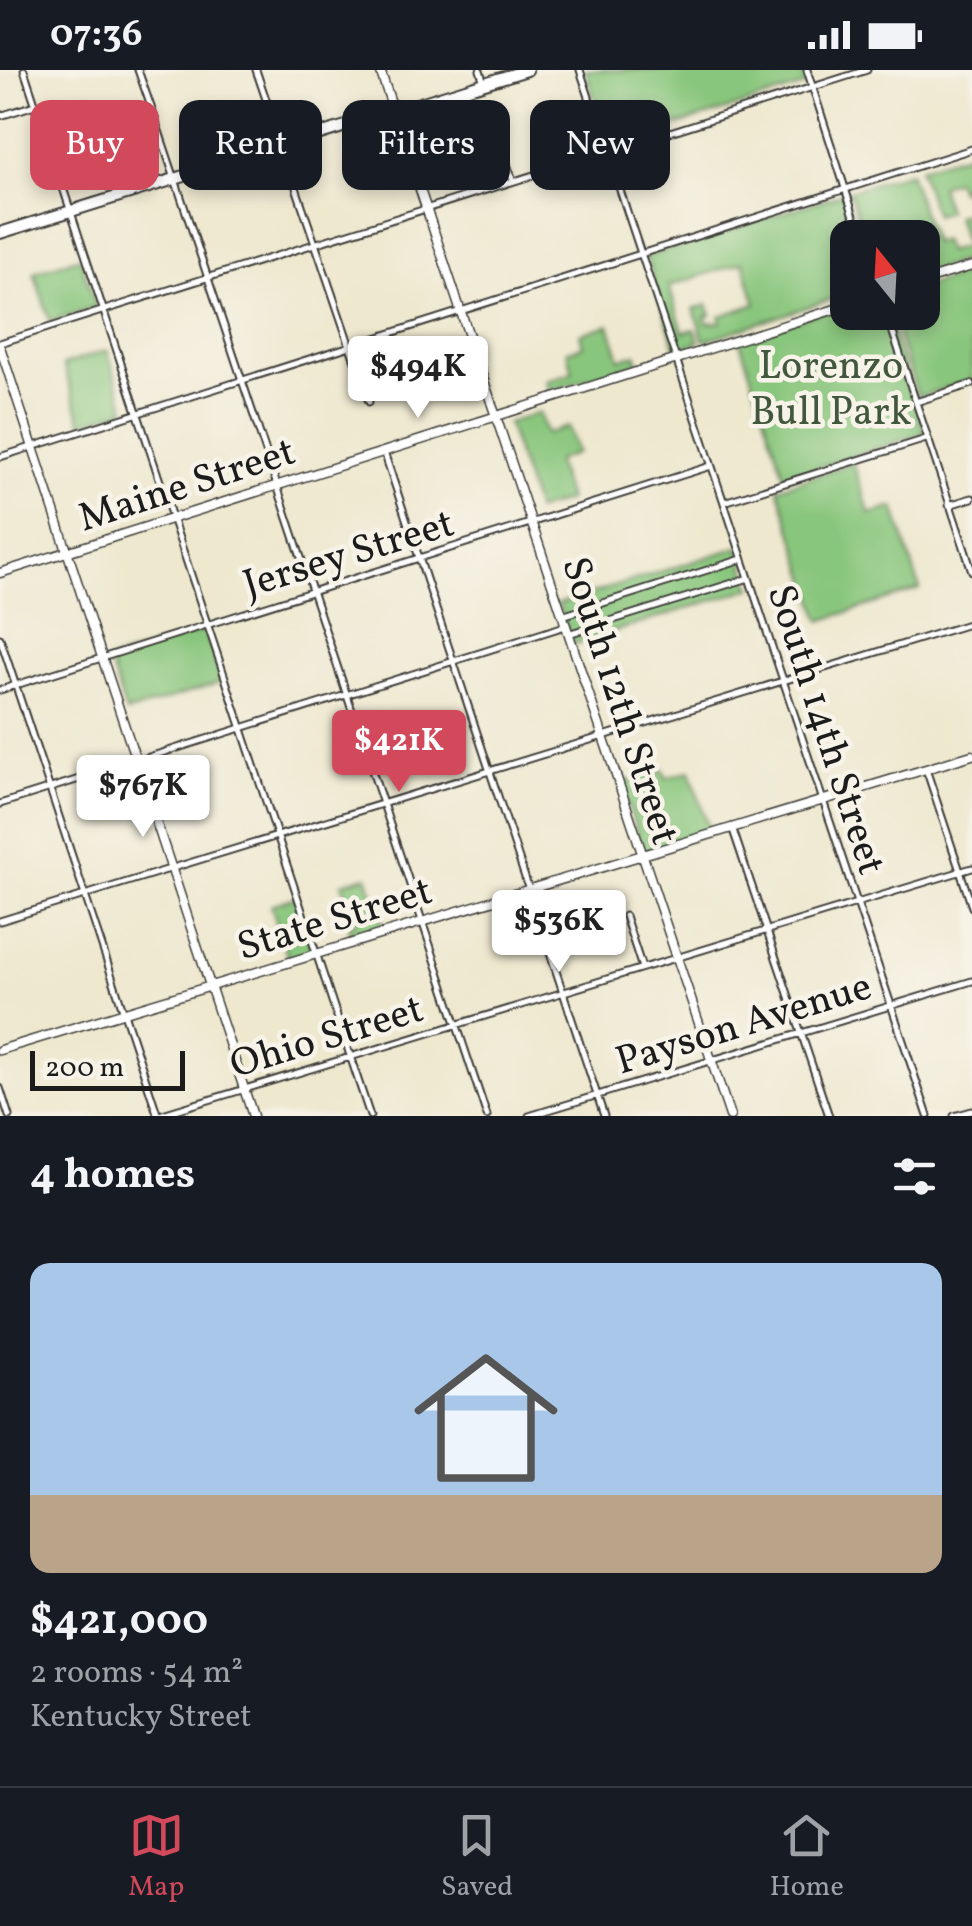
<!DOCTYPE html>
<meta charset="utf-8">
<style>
:root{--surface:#171b24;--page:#242831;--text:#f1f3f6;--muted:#9ea1a6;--line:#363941;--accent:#d1495b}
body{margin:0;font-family:Vollkorn,serif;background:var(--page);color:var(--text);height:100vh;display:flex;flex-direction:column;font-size:38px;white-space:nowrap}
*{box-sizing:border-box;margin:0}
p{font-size:32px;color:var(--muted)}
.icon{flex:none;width:55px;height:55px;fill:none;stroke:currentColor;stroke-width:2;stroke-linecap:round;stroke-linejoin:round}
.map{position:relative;height:1046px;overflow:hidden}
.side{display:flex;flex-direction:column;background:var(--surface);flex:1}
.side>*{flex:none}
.hud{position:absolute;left:30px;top:30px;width:912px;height:90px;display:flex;gap:20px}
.needle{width:65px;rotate:342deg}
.buttons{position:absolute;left:830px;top:150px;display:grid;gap:20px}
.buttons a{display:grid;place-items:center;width:110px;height:110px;border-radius:20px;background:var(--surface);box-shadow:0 5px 15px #0003;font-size:50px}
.scale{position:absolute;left:30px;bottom:25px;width:155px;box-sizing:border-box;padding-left:10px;border:5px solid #1c1c1c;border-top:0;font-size:28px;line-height:35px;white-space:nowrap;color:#1c1c1c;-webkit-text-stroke:8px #f7f3e8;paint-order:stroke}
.price{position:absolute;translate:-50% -85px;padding:0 22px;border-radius:10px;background:#fff;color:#222;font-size:32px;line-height:65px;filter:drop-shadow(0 2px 5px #0008)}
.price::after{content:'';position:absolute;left:50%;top:60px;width:30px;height:22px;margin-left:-15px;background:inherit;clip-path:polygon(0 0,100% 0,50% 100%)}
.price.current{background:var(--accent);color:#fff}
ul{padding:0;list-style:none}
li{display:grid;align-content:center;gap:20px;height:530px;padding:0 30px}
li+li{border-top:2px solid var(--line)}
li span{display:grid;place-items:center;height:310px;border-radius:20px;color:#555}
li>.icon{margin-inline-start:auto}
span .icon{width:180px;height:180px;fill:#fffc;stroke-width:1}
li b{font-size:42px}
h2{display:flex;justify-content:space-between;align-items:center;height:120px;padding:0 30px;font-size:42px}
.tag{padding:0 35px;border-radius:20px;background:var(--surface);box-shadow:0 5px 15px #0003;font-size:35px;line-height:90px}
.tag.current{background:var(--accent);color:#fff}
.status{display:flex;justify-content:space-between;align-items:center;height:70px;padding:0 50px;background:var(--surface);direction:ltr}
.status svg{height:28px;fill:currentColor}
.tabs{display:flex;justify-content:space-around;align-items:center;height:140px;border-top:2px solid var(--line);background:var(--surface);font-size:28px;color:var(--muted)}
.tabs a{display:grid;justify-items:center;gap:5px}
.tabs .current{color:var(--accent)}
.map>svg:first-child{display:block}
.green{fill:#89c67d;stroke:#52714c;stroke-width:2.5}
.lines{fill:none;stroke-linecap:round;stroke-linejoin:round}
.street-casing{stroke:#3c3b37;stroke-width:9}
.secondary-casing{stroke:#3c3b37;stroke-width:11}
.primary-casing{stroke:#3c3b37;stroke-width:14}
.street{stroke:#fff;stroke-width:5}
.secondary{stroke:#fff;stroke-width:8}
.primary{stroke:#fff;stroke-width:10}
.labels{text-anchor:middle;stroke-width:9;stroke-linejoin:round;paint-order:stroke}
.park-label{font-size:40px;fill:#42583e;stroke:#f7f3e8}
.street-label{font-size:40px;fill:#1c1c1c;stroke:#f7f3e8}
</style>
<div class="status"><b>07:36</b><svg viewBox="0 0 49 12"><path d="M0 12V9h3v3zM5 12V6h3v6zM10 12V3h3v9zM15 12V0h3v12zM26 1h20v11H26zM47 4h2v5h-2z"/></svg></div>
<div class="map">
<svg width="972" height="1046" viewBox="0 0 972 1046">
<rect width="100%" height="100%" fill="#f7f3e8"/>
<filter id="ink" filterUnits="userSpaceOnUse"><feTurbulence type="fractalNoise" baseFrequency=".01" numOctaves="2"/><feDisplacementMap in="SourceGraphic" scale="20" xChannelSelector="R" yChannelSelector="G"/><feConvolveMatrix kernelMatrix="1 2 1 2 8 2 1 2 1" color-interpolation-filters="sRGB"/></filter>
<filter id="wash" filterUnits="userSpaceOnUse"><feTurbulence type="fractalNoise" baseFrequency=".0048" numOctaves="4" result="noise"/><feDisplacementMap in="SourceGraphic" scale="40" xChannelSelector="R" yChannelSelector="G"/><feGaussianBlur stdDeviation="2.25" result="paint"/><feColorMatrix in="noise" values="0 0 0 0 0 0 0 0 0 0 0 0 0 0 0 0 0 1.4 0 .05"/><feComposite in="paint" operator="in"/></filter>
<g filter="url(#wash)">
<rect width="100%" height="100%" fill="#eee8cf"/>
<path class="green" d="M 585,0 L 802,0 L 807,15 L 611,76 Z
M 264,47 L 271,69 L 234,81 L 227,60 L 256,54 Z
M 972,82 L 972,188 L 923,203 L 922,168 L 865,167 L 849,121 L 909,102 L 933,173 L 942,170 L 947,182 L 965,176 L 956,146 L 971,141 L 964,120 L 960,120 L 956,110 L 940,115 L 947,141 L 935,145 L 919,98 Z
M 843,123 L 858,167 L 848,168 L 847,224 L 704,271 L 694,239 L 707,235 L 711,245 L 705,247 L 707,253 L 721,252 L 720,246 L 756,234 L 743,192 L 669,216 L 683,262 L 695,259 L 699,272 L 676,280 L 646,187 Z
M 80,187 L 96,237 L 50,252 L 34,202 Z
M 972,201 L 972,310 L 918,327 L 891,243 L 922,242 L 923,217 Z
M 847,234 L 848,242 L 886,243 L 925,363 L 785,408 L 739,269 Z
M 609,255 L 620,289 L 636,284 L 639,292 L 550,321 L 546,311 L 573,302 L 567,281 L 583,276 L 580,264 Z
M 107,280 L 126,339 L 82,353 L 63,295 Z
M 539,343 L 546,364 L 568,357 L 577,383 L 556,391 L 568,430 L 536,441 L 507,353 Z
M 853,393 L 870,444 L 894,437 L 920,519 L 821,551 L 778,418 Z
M 739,477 L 752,518 L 572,575 L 558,534 Z
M 205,560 L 222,612 L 126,643 L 109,591 Z
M 663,700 L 666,708 L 690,701 L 710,762 L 643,783 L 621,713 Z
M 367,806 L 385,859 L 352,869 L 348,856 L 356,853 L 342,813 Z
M 295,827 L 312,881 L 288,889 L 271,835 Z"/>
</g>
<g filter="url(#ink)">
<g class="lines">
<g class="street-casing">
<path id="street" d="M 24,0 L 370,1046
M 138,0 L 157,54
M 256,0 L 369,332
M 480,0 L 484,13
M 580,0 L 928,1046
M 807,0 L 861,168
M 0,46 L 35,35
M 492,51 L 513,111
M 158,58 L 487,1046
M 886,242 L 972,501
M 0,273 L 867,0
M 916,332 L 972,314
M 384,382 L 604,1046
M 0,387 L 972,79
M 724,432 L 926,369
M 949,435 L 972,428
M 562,546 L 742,489
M 568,564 L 749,508
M 0,568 L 158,1046
M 0,620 L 711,396
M 926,699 L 972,837
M 0,734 L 565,556
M 732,757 L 829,1046
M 625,846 L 642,898
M 0,851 L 972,553
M 0,1018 L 9,1046
M 156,1046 L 972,798
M 529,1046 L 972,911
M 954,1046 L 972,1041"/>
</g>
<g class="secondary-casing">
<path id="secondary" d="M 380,0 L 730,1046
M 922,211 L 972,196
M 0,277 L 253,1046
M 0,503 L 848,235
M 0,980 L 972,685"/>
</g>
<g class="primary-casing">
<path id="primary" d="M 0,163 L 527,0"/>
</g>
<use href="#street" class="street"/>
<use href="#secondary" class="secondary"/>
<use href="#primary" class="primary"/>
</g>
</g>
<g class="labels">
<g class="park-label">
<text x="831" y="308">Lorenzo<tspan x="831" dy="46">Bull Park</tspan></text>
</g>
<g class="street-label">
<text transform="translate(186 413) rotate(-18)" y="14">Maine Street</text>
<text transform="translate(348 482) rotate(-17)" y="14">Jersey Street</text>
<text transform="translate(622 630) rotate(72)" y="14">South 12th Street</text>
<text transform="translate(828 659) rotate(72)" y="14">South 14th Street</text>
<text transform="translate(334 847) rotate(-17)" y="14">State Street</text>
<text transform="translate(743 952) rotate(-17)" y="14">Payson Avenue</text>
<text transform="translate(326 965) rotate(-17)" y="14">Ohio Street</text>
</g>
</g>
</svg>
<div class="buttons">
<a><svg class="needle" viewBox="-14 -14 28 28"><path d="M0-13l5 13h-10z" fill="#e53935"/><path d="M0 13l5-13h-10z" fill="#9ea1a6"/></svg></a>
</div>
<div class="scale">200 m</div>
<b class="price" style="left:418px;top:351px">$494K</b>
<b class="price current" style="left:399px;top:725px">$421K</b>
<b class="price" style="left:143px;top:770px">$767K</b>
<b class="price" style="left:559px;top:905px">$536K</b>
<div class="hud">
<a class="tag current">Buy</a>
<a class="tag">Rent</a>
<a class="tag">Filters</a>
<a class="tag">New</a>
</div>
</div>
<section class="side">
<h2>4 homes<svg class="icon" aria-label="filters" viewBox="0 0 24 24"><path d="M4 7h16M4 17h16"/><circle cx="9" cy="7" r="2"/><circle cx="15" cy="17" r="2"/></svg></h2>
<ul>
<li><span style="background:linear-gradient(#a9c7e8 75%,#b9a48a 0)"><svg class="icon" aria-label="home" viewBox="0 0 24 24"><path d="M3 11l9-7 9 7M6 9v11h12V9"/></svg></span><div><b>$421,000</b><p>2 rooms · 54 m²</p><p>Kentucky Street</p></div></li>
</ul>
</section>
<nav class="tabs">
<a class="current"><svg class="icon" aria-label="map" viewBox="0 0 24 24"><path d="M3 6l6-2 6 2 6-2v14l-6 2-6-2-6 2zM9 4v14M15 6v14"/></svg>Map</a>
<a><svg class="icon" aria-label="saved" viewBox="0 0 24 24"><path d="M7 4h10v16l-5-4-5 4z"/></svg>Saved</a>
<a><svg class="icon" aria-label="home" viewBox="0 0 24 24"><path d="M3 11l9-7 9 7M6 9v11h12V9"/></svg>Home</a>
</nav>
